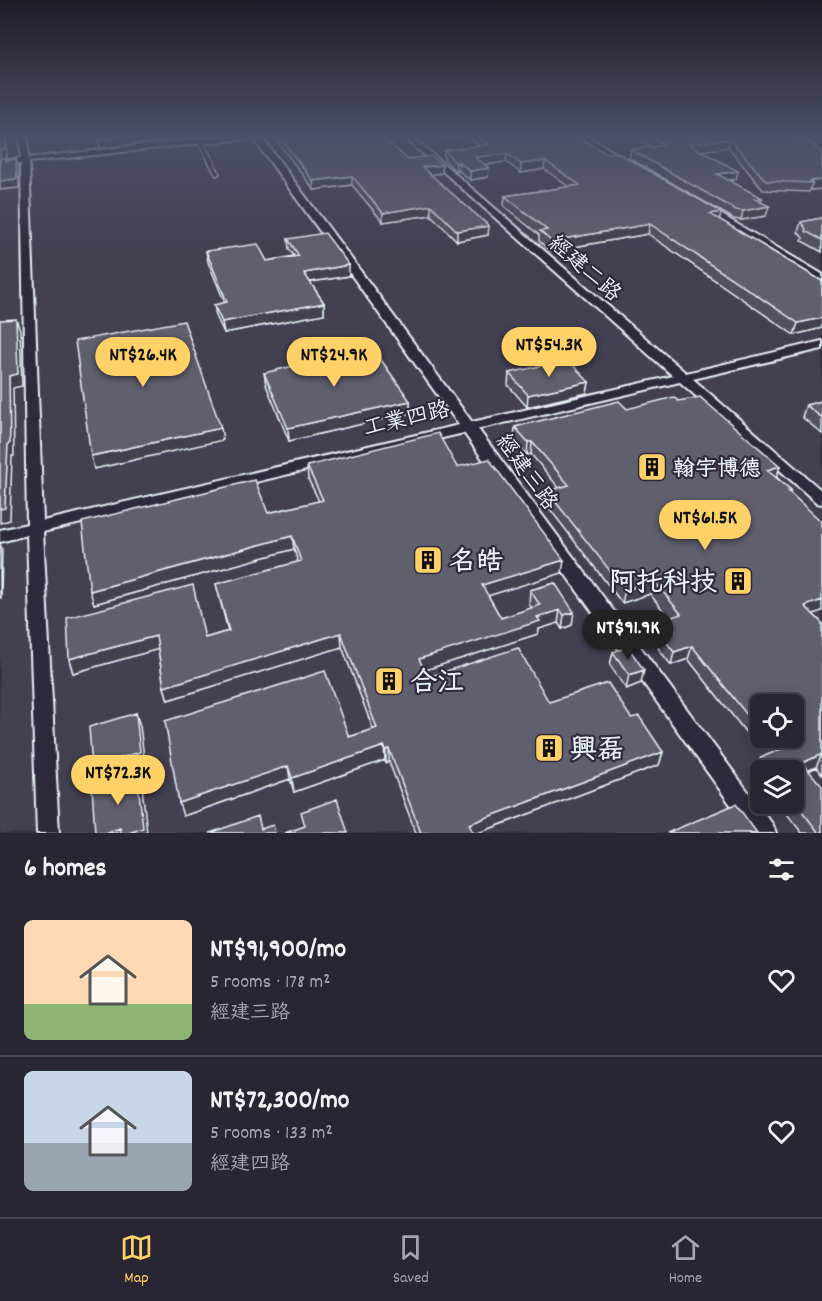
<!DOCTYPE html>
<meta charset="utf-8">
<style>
:root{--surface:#282633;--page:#302e3b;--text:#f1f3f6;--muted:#a5a5ac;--line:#44434e;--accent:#ffd166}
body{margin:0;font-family:Dekko,"LXGW WenKai TC",sans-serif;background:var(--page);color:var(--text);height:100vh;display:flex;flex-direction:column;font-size:22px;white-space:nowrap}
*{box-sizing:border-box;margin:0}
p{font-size:20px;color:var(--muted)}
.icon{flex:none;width:33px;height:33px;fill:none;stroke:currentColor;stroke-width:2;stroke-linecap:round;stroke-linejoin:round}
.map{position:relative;height:833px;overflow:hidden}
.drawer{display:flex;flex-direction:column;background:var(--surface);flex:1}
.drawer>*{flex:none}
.controls{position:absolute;left:750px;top:694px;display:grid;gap:12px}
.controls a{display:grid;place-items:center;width:54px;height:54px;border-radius:9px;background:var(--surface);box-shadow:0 3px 15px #0003,0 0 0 2px var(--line);font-size:30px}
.price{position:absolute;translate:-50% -51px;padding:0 14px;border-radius:21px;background:var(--accent);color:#111;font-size:20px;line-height:39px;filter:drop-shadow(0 2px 3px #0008)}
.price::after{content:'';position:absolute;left:50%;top:36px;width:18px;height:14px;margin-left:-9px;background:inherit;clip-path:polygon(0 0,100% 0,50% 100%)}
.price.selected{background:#222;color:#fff}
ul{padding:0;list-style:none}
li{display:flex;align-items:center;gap:18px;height:150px;padding:0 24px}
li+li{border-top:2px solid var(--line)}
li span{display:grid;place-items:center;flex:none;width:168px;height:120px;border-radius:9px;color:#555}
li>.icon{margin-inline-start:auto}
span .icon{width:72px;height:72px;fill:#fffc;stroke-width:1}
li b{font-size:26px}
h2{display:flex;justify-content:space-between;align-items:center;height:72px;padding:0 24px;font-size:26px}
.tab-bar{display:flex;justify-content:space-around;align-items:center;height:84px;border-top:2px solid var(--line);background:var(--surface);font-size:16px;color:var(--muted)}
.tab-bar a{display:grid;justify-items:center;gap:3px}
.tab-bar .selected{color:var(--accent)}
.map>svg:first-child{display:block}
.built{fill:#433f51;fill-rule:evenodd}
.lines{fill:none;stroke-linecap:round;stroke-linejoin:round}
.lane-casing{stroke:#e8f1f8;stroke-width:7}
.street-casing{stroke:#e8f1f8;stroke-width:4}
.lane{stroke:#2f2a3d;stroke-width:4}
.street{fill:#2f2a3d;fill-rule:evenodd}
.wall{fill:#53515f;stroke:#e8f1f8;stroke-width:1.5}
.shaded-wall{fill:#43424d;stroke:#e8f1f8;stroke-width:1.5}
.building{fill:#605e6e;stroke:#e8f1f8;stroke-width:1.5}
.labels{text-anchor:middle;stroke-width:4.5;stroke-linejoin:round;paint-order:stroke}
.street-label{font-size:22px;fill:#e8f1f8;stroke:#2f2a3d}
.poi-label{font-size:22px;font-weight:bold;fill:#e8f1f8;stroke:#2f2a3d;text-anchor:start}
.near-poi-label{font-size:27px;font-weight:bold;fill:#e8f1f8;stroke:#2f2a3d;text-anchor:start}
</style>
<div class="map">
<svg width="822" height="833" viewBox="0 0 822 833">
<rect width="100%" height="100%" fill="#363244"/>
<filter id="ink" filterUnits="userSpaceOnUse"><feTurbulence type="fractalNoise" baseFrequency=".0167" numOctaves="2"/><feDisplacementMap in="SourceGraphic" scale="12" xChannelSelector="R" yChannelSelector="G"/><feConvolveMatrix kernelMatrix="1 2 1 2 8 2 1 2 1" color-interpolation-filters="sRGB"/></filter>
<g filter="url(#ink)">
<path class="built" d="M 0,135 L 822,135 L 822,833 L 0,833 ZM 760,705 L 794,705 L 794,738 L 760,738 ZM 760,771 L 794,771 L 794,804 L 760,804 Z"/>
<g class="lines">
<g class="lane-casing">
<path id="lane" d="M 201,142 L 217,173"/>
</g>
<g class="street-casing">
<path id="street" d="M 17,135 L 25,135 L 28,140 L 28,158 L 236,135 L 260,135 L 472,422 L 673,376 L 402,135 L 410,135 L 686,373 L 822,341 L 822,349 L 693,379 L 822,491 L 822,504 L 817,503 L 680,382 L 478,429 L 773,825 L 776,833 L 751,833 L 464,433 L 43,532 L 59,833 L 37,833 L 27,535 L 0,542 L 0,530 L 27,524 L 21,163 L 0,165 L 0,161 L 21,158 L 20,140 ZM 253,138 L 459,425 L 43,521 L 29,162 Z
M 577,135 L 586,135 L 628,161 L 621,163 Z
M 702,207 L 708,207 L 822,274 L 822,281 L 702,211 Z"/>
</g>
<use href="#lane" class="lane"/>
<use href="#street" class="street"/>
</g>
<path class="wall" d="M 56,135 L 80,135 L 67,138 Z
M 272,135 L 380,135 L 407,159 L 442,165 L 442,173 L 430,175 L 488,235 L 457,241 L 431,215 L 383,222 L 352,185 L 314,190 Z
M 438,135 L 534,135 L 719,219 L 822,281 L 822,328 L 794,335 L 648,234 L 550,251 L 539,241 L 539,235 L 504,206 L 505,196 L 569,187 L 544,169 L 521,173 L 506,162 L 484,165 L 488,177 L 470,180 L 459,171 L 456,172 L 444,159 L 444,150 L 479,146 L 467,136 L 443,140 Z
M 631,135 L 788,135 L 793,139 L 822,153 L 822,189 L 810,190 L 809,192 L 763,190 L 728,147 L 700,151 L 736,179 L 729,181 L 762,198 L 761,202 L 766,216 L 741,220 L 734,219 L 629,158 L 631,150 L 652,147 Z
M 822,218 L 822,252 L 802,241 L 803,238 L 798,232 L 801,222 Z
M 288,239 L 349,276 L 310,282 L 324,303 L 324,314 L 224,333 L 216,316 L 214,305 L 225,303 L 208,262 L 206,251 L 267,261 L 294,256 L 289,249 Z
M 264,373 L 410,401 L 410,413 L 289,441 L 266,385 Z
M 509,373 L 589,382 L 587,393 L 527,407 L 508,385 Z
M 822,401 L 822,434 L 802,417 L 806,405 Z
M 627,409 L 776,477 L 791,490 L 790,493 L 813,614 L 822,623 L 822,775 L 816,767 L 809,771 L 822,833 L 802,833 L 779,804 L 794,804 L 794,771 L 760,771 L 760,780 L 754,771 L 760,758 L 785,747 L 778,738 L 794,738 L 794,705 L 755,744 L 688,659 L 671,665 L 658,648 L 661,635 L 664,634 L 662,632 L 666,619 L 669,618 L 650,594 L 622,603 L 546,504 L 547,491 L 559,488 L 531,454 L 527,455 L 514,439 L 515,427 Z
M 307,466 L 457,467 L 562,573 L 488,595 L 501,618 L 532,608 L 529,604 L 530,590 L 555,583 L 572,625 L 562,629 L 558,623 L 539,629 L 538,634 L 425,670 L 428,677 L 631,718 L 663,752 L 659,765 L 478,833 L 416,833 L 389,762 L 386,763 L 385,760 L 294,792 L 290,779 L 183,816 L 349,737 L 373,729 L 342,647 L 168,700 L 164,687 L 158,649 L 73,673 L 69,659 L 205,638 L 228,631 L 216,584 L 298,562 L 294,549 L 94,604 L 268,513 L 319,501 L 308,479 Z
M 613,652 L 641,683 L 626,689 L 610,665 Z"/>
<path class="shaded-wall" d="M 4,135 L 6,135 L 7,158 L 5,158 L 7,169 L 0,159 L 0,150 Z
M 66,135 L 80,135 L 67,138 Z
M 140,135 L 161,135 L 162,141 L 100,148 L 98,140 Z
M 444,135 L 468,135 L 467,136 L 443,140 Z
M 730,139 L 728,147 L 686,153 L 688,144 Z
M 507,154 L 506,162 L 475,166 L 475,157 Z
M 16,159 L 19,168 L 19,188 L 0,190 L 0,181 Z
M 545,161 L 544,169 L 521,173 L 521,164 Z
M 459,162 L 459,171 L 456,172 L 456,163 Z
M 442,165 L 442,173 L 421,176 L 422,167 Z
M 489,168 L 488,177 L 470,180 L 470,171 Z
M 738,171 L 736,179 L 715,183 L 717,174 Z
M 352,176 L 352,185 L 314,190 L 313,181 Z
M 822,180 L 822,189 L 810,190 L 812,183 L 810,181 Z
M 431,205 L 431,215 L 383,222 L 383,213 Z
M 769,206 L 766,216 L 741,220 L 743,211 Z
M 721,212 L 719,222 L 710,214 Z
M 650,224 L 648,234 L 550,251 L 551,241 Z
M 489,226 L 488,235 L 457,241 L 457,231 Z
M 349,265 L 349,276 L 304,283 L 304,273 Z
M 324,303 L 324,314 L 224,333 L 222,322 Z
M 822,318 L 822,328 L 794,335 L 798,323 Z
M 16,319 L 20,330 L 22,386 L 13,388 L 14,456 L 12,456 L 10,520 L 0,523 L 0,509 L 9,376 Z
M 589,382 L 587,393 L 527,407 L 528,395 Z
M 410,401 L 410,413 L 289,441 L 288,428 Z
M 221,428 L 223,440 L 94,469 L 91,456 Z
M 528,442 L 532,442 L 531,454 L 527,455 Z
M 780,466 L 776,479 L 767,470 Z
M 292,536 L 294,549 L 94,604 L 90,591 Z
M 0,544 L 2,549 L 1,598 L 0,598 Z
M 564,560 L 562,573 L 481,598 L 482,585 Z
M 654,581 L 650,594 L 622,603 L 625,590 Z
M 822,600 L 822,611 L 800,619 L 805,606 Z
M 560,610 L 558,623 L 539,629 L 538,634 L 419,672 L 419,659 Z
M 574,612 L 572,625 L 562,629 L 564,615 Z
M 341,633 L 342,647 L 168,700 L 164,687 Z
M 156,636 L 159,649 L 73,673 L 69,659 Z
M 692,646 L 688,659 L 671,665 L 674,652 Z
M 644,670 L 641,683 L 626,689 L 629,675 Z
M 136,713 L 140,726 L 145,765 L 97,780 L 92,767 Z
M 760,731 L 760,738 L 771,738 L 755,744 Z
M 384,746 L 385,760 L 294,792 L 292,778 Z
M 389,749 L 389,762 L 386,763 L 386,750 Z
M 663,752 L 659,765 L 478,833 L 469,833 L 469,824 Z
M 822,754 L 816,767 L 796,776 L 802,763 Z
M 288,766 L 290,779 L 183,816 L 179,803 Z
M 137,773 L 142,786 L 147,833 L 129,833 Z
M 120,828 L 122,833 L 105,833 Z"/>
<path class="building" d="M 0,135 L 4,135 L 5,149 L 0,150 Z
M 97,135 L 140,135 L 98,140 Z
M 278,135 L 380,135 L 407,159 L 432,156 L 442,165 L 422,167 L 489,226 L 457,231 L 431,205 L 383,213 L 352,176 L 313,181 Z
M 476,135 L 534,135 L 539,138 L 567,135 L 576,135 L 606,153 L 616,152 L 721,212 L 710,214 L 822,281 L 822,318 L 798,323 L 650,224 L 551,241 L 540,231 L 547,230 L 505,196 L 580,185 L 545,161 L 521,164 L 507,154 L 475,157 L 489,168 L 470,171 L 459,162 L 456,163 L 444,150 L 489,145 Z
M 647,135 L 788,135 L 793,139 L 807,139 L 822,153 L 822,180 L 810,181 L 812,183 L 766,181 L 730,139 L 688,144 L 738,171 L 717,174 L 762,198 L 755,199 L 769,206 L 743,211 L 736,210 L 631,150 L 665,145 Z
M 0,158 L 5,158 L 5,161 L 16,159 L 17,179 L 0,181 Z
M 822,218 L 822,240 L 805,231 L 806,229 L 801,222 Z
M 325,233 L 349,265 L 304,273 L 324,303 L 222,322 L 214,305 L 227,302 L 206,251 L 258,244 L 267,261 L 299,256 L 288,239 Z
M 16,319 L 18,374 L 9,376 L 10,443 L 8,444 L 5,508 L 0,509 L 0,320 Z
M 184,321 L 221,428 L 91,456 L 75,341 Z
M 372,347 L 410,401 L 288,428 L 264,373 Z
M 568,360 L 589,382 L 528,395 L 509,373 Z
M 674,397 L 678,401 L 700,397 L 780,466 L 767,470 L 791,490 L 788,491 L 822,522 L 822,600 L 805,606 L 822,623 L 822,754 L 802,763 L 822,786 L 822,833 L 819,833 L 794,801 L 794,771 L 770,771 L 760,758 L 798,742 L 794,736 L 794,705 L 760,705 L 760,731 L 692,646 L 674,652 L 661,635 L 675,630 L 666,619 L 681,614 L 654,581 L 625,590 L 547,491 L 569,485 L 532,442 L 528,442 L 515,427 L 619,401 L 627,409 Z
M 822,401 L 822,418 L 806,405 Z
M 438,433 L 457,467 L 489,459 L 564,560 L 482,585 L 501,618 L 540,605 L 530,590 L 555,583 L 574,612 L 564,615 L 560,610 L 537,617 L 540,621 L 419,659 L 428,677 L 518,648 L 549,702 L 608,683 L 631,718 L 639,716 L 663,752 L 469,824 L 473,833 L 421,833 L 389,749 L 386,750 L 384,746 L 292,778 L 288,766 L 179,803 L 165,721 L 325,671 L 349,737 L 377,728 L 341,633 L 164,687 L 156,636 L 69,659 L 67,618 L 193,585 L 205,638 L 229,631 L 216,584 L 301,561 L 292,536 L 90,591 L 82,522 L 255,480 L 268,513 L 323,500 L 307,466 Z
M 628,647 L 644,670 L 629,675 L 613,652 Z
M 136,713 L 140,752 L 92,767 L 89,727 Z
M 137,773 L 143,828 L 129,833 L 121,833 L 120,828 L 105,833 L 95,833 L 92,787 Z
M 337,799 L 348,833 L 285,833 L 305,826 L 301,812 Z
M 736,804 L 757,833 L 667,833 Z
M 258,816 L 261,829 L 273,825 L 275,833 L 210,833 Z"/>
</g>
<linearGradient id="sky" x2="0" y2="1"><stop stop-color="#1e1c25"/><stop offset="0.54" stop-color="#4c4f67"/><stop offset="1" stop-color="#4c4f67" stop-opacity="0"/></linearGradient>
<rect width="822" height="252" fill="url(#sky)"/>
<defs>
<g id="building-square" transform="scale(1.5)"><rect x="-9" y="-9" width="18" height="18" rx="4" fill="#ffd166" stroke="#2f2a3d"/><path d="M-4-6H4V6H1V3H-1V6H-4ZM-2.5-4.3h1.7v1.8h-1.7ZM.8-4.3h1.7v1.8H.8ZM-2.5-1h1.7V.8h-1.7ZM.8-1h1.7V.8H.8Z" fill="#111"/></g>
</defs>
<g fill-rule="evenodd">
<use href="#building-square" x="652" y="467"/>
<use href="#building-square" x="428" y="560"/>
<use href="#building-square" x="738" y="581"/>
<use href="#building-square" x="389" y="681"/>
<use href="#building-square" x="549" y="748"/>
</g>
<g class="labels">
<g class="street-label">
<text transform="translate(586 267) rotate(41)" y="8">經建二路</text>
<text transform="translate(406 417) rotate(-13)" y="8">工業四路</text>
<text transform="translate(528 471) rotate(54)" y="8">經建三路</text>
</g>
<g class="poi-label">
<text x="673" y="475">翰宇博德</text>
</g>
<g class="near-poi-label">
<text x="449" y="569">名皓</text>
<text x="717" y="590" text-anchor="end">阿托科技</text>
<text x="410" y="690">合江</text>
<text x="570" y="757">興磊</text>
</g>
</g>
</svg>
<div class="controls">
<a><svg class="icon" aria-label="locate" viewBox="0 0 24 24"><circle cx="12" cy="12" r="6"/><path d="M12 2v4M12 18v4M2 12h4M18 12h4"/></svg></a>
<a><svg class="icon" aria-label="layers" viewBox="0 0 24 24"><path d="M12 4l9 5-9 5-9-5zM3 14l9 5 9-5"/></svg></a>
</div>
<b class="price" style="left:549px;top:378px">NT$54.3K</b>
<b class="price" style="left:143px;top:388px">NT$26.4K</b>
<b class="price" style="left:334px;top:388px">NT$24.9K</b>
<b class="price" style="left:705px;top:551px">NT$61.5K</b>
<b class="price selected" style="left:628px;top:661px">NT$91.9K</b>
<b class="price" style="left:118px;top:806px">NT$72.3K</b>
</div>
<section class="drawer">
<h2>6 homes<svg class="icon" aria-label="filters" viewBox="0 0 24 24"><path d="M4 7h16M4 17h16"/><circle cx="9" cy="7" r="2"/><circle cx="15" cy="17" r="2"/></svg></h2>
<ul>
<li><span style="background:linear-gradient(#ffd9b3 70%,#8fb573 0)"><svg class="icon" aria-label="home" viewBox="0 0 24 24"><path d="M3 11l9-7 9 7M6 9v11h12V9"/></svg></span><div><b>NT$91,900/mo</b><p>5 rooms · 178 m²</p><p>經建三路</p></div><svg class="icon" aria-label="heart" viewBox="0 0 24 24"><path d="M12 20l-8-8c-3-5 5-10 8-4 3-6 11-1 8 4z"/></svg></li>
<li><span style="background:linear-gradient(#c9d6e8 60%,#9aa5b1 0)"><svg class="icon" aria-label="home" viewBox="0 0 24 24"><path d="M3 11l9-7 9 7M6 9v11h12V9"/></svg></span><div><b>NT$72,300/mo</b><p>5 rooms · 133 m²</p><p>經建四路</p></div><svg class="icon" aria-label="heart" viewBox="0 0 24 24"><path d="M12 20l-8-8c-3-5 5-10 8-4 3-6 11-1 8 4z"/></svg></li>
</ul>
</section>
<nav class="tab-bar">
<a class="selected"><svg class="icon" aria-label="map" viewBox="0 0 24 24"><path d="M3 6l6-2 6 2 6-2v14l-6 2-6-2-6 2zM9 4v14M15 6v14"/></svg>Map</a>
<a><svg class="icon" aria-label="saved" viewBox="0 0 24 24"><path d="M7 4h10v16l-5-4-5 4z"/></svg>Saved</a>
<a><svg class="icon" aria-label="home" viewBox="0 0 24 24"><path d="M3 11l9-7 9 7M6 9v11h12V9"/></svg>Home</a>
</nav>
